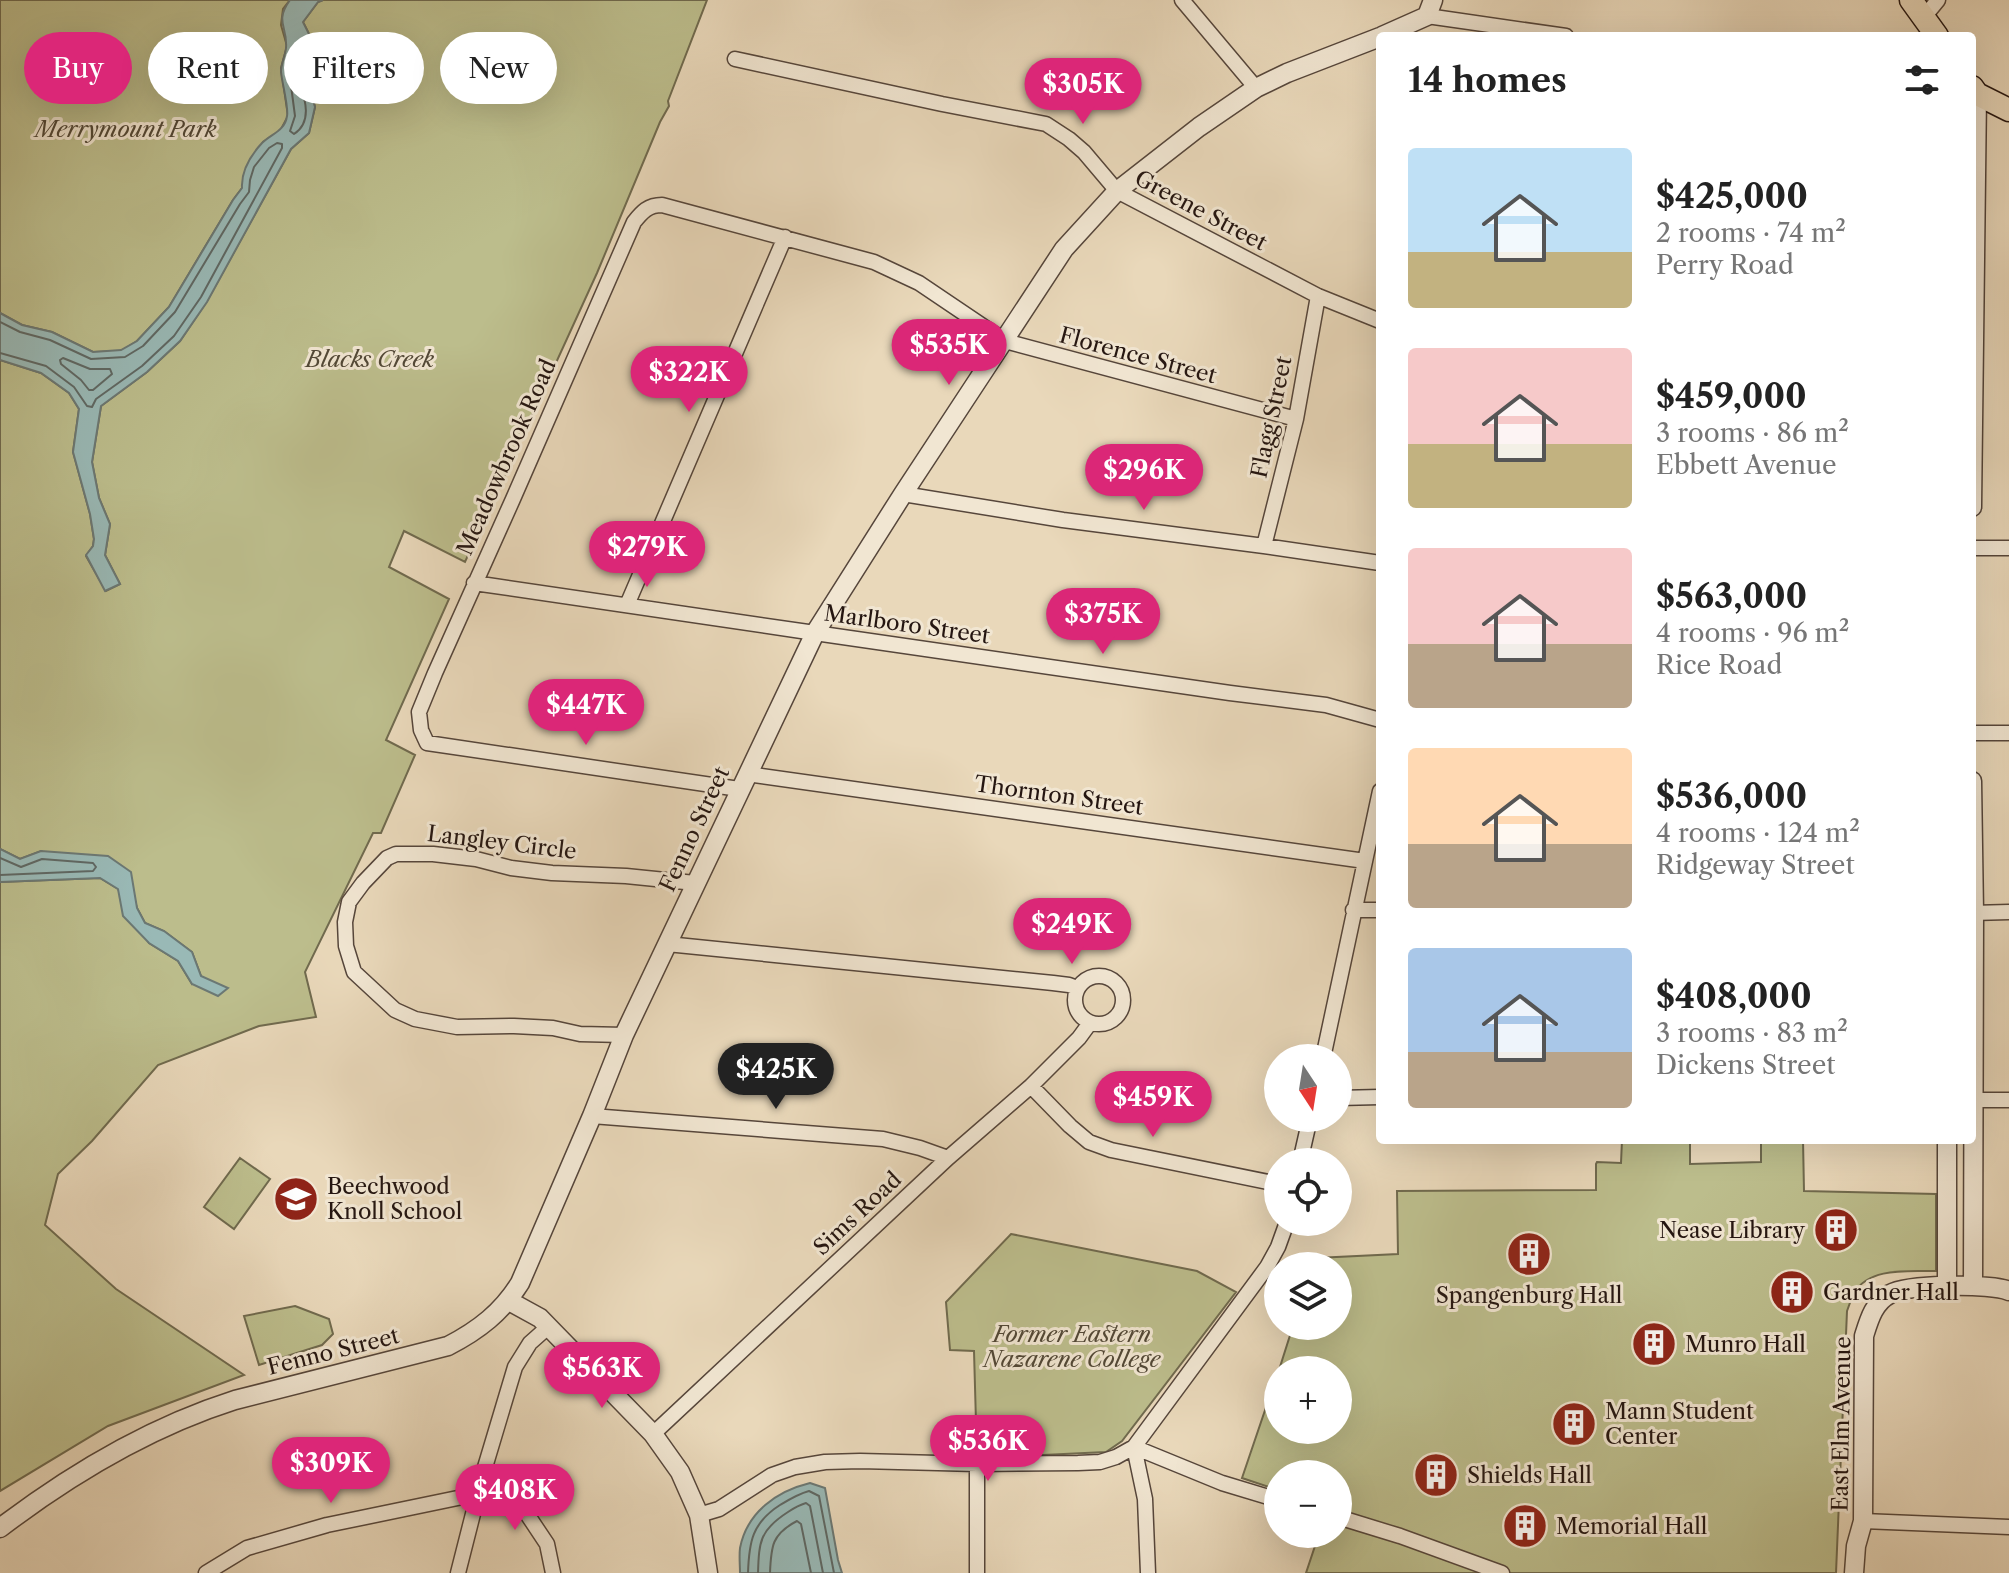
<!DOCTYPE html>
<meta charset="utf-8">
<style>
:root{--surface:#fff;--page:#f2f2f2;--text:#222;--muted:#767676;--accent:#db2777}
body{margin:0;font-family:"Libre Caslon Text",serif;background:var(--page);color:var(--text);height:100vh;display:flex;flex-direction:column;font-size:30px;white-space:nowrap}
*{box-sizing:border-box;margin:0}
p{font-size:26px;color:var(--muted)}
.icon{flex:none;width:44px;height:44px;fill:none;stroke:currentColor;stroke-width:2;stroke-linecap:round;stroke-linejoin:round}
.map{position:relative;flex:1;overflow:hidden}
.sheet{position:absolute;left:1376px;top:32px;width:600px;height:1112px;display:flex;flex-direction:column;background:var(--surface);border-radius:8px;box-shadow:0 8px 32px #0002}
.sheet>*{flex:none}
.banner{position:absolute;left:24px;top:32px;width:760px;height:72px;display:flex;gap:16px}
.needle{width:52px;rotate:168deg}
.tools{position:absolute;left:1264px;top:1044px;display:grid;gap:16px}
.tools a{display:grid;place-items:center;width:88px;height:88px;border-radius:50%;background:var(--surface);box-shadow:0 8px 32px #0002;font-size:40px}
.price{position:absolute;translate:-50% -68px;padding:0 18px;border-radius:28px;background:var(--accent);color:#fff;font-size:26px;line-height:52px;filter:drop-shadow(0 2px 4px #0008)}
.price::after{content:'';position:absolute;left:50%;top:48px;width:24px;height:18px;margin-left:-12px;background:inherit;clip-path:polygon(0 0,100% 0,50% 100%)}
.price.current{background:#222;color:#fff}
ul{padding:0;list-style:none}
li{display:flex;align-items:center;gap:24px;height:200px;padding:0 32px}
li span{display:grid;place-items:center;flex:none;width:224px;height:160px;border-radius:8px;color:#555}
li>.icon{margin-inline-start:auto}
span .icon{width:96px;height:96px;fill:#fffc;stroke-width:1}
li b{font-size:34px}
h2{display:flex;justify-content:space-between;align-items:center;height:96px;padding:0 32px;font-size:34px}
.chip{padding:0 28px;border-radius:36px;background:var(--surface);box-shadow:0 8px 32px #0002;font-size:28px;line-height:72px}
.chip.current{background:var(--accent);color:#fff}
.map>svg:first-child{display:block}
.green{fill:#bcbd8c;stroke:#706a4e;stroke-width:2}
.water{fill:#99b9b6;stroke:#6b7874;stroke-width:2}
.lines{fill:none;stroke-linecap:round;stroke-linejoin:round}
.shore{stroke:#5f6864;stroke-width:2}
.minor-casing{stroke:#56463b;stroke-width:17}
.tertiary-casing{stroke:#56463b;stroke-width:21}
.primary-casing{stroke:#251611;stroke-width:25}
.minor{stroke:#f1e6d2;stroke-width:14}
.tertiary{stroke:#f1e6d2;stroke-width:18}
.primary{stroke:#e9d8ba;stroke-width:22}
.labels{text-anchor:middle;stroke-width:6;stroke-linejoin:round;paint-order:stroke}
.park-label{font-size:22px;font-style:italic;fill:#524836;stroke:#f1e6d2}
.street-label{font-size:22px;fill:#251611;stroke:#f1e6d2}
.poi-label{font-size:22px;fill:#251611;stroke:#f1e6d2;text-anchor:start}
</style>
<div class="map">
<svg width="2009" height="1573" viewBox="0 0 2009 1573">
<rect width="100%" height="100%" fill="#e9d8ba"/>
<filter id="stains"><feTurbulence type="fractalNoise" baseFrequency=".0025" numOctaves="4"/><feColorMatrix values="0 0 0 0 .2 0 0 0 0 .09 0 0 0 0 .02 0 0 0 .5 -.17"/></filter>
<radialGradient id="worn" r=".72"><stop offset=".6" stop-color="#630" stop-opacity="0"/><stop offset="1" stop-color="#630" stop-opacity=".3"/></radialGradient>
<path class="green" d="M 0,0 L 290,0 L 283,9 L 281,25 L 287,46 L 281,68 L 288,116 L 280,131 L 263,142 L 242,188 L 233,200 L 169,307 L 137,341 L 121,351 L 93,352 L 52,332 L 22,325 L 0,313 Z
M 323,0 L 707,0 L 668,101 L 669,106 L 660,122 L 597,273 L 465,562 L 404,531 L 389,567 L 449,599 L 386,740 L 415,755 L 381,833 L 373,833 L 305,972 L 316,1017 L 259,1026 L 158,1065 L 92,1141 L 58,1174 L 45,1225 L 116,1289 L 244,1375 L 108,1426 L 0,1491 L 0,882 L 100,878 L 118,889 L 149,943 L 178,961 L 192,984 L 201,976 L 192,952 L 164,931 L 145,923 L 137,908 L 133,893 L 41,851 L 20,859 L 0,849 L 0,360 L 41,373 L 69,393 L 79,409 L 73,452 L 90,514 L 94,539 L 93,546 L 86,556 L 106,591 L 120,584 L 105,555 L 110,524 L 99,498 L 92,462 L 101,406 L 147,372 L 180,341 L 207,301 L 291,149 L 309,133 L 315,107 L 304,67 L 313,42 L 303,22 L 318,2 Z
M 1622,1140 L 1690,1140 L 1690,1164 L 1761,1162 L 1761,1140 L 1803,1140 L 1804,1191 L 1936,1194 L 1936,1271 C 1910,1272 1870,1266 1854,1293 C 1851,1299 1849,1306 1847,1311 L 1836,1573 L 1306,1573 L 1319,1534 L 1338,1534 L 1338,1474 L 1278,1474 L 1278,1490 L 1242,1478 L 1278,1372 L 1278,1430 L 1338,1430 L 1338,1370 L 1279,1370 L 1293,1326 L 1338,1326 L 1338,1266 L 1313,1266 L 1316,1258 L 1398,1254 L 1397,1191 L 1596,1190 L 1596,1164 L 1597,1162 L 1621,1163 Z
M 240,1158 L 270,1179 L 234,1229 L 204,1207 Z
M 1011,1234 L 1197,1271 L 1236,1292 L 1122,1441 L 1106,1452 L 977,1458 L 974,1351 L 950,1350 L 946,1302 Z
M 295,1306 L 329,1319 L 333,1334 L 322,1345 L 259,1365 L 244,1316 Z"/>
<path class="water" d="M 290,0 L 323,0 L 318,2 L 303,22 L 313,42 L 304,67 L 315,107 L 309,133 L 291,149 L 207,302 L 180,341 L 147,372 L 101,406 L 92,462 L 99,498 L 110,524 L 105,555 L 120,584 L 105,591 L 86,555 L 93,546 L 94,539 L 90,514 L 73,452 L 79,409 L 69,393 L 41,373 L 0,360 L 0,313 L 22,325 L 52,332 L 93,352 L 121,350 L 137,341 L 169,307 L 233,200 L 242,188 C 241,171 250,156 262,143 C 271,134 285,131 287,116 C 289,108 282,83 281,72 C 281,64 285,57 286,48 C 288,27 274,22 290,0 Z
M 0,849 L 20,859 L 41,851 L 108,856 L 131,872 L 137,908 L 145,923 L 164,931 L 192,952 L 201,976 L 228,988 L 218,996 L 192,984 L 178,961 L 149,943 L 123,916 L 118,889 L 100,878 L 0,882 Z
M 810,1483 L 825,1488 L 838,1560 L 842,1573 L 740,1573 C 740,1565 739,1556 740,1548 C 747,1512 777,1491 810,1483 Z"/>
<g class="lines">
<path class="shore" d="M 295,74 L 298,76 C 304,96 314,121 294,134 L 290,131 L 295,116 L 290,78 Z
M 0,322 L 20,332 L 50,340 L 91,359 L 125,357 L 143,346 L 175,312 L 240,204 L 249,192 L 250,180 L 254,167 L 269,148 L 277,143 L 282,144 L 282,148 L 201,297 L 174,336 L 142,366 L 96,399 L 92,407 L 87,406 L 74,387 L 46,366 L 0,353
M 63,358 L 90,369 L 110,369 L 112,374 L 93,390 L 89,390 L 81,380 L 61,364 L 60,360 Z
M 0,858 L 21,867 L 42,859 L 93,863 L 96,867 L 93,871 L 0,875
M 748,1573 C 749,1542 752,1523 780,1505 C 790,1499 798,1494 809,1491 L 819,1496 L 834,1573
M 758,1573 C 759,1541 760,1530 788,1512 C 794,1508 799,1505 806,1503 L 810,1506 L 823,1573
M 770,1573 C 771,1546 772,1534 797,1521 L 801,1524 L 811,1573"/>
<g class="minor-casing">
<path id="minor" d="M 1182,0 L 1256,88
M 1427,16 L 1566,36
M 1924,17 L 1938,0
M 735,59 L 942,104 L 1046,124 L 1069,139 L 1084,152 L 1117,191 L 1318,296 L 1380,321
M 903,494 L 1063,520 L 1264,546 L 1380,563
M 1264,546 L 1296,419 L 1318,296
M 1972,548 L 2009,548
M 474,583 L 815,633 L 1230,693 L 1326,705 L 1380,720
M 627,605 L 785,237
M 1972,733 L 2009,733
M 747,774 L 1365,861
M 739,789 L 427,743 L 421,730 L 419,712 L 435,673 L 513,499 L 634,222 C 642,212 648,205 662,205 L 874,262 L 919,283 L 1005,341 L 1296,419
M 1353,910 L 1380,910
M 1972,913 L 2009,912
M 667,944 L 1053,983 L 1069,985 L 1077,988
M1075 1000a24 24 0 1 1 48 0a24 24 0 1 1-48 0Z
M 624,1035 L 580,1034 L 553,1028 L 514,1026 L 457,1027 L 415,1019 L 395,1010 L 354,972 L 346,946 L 345,922 L 349,902 L 363,883 L 387,858 L 396,854 L 433,854 L 476,859 L 511,868 L 552,873 L 626,876 L 695,883
M 1323,1058 L 1380,791
M 1031,1086 L 1070,1126 L 1089,1142 L 1111,1150 L 1278,1184
M 1338,1098 L 1380,1097
M 1972,1100 L 2009,1100
M 592,1116 L 883,1139 L 920,1148 L 948,1158
M 1300,1162 L 1310,1118
M 653,1434 L 948,1158 L 1031,1086 L 1079,1038 L 1090,1023
M 977,1464 L 977,1573
M 699,1515 L 719,1509 L 772,1475 L 795,1467 L 825,1462 L 860,1461 L 977,1464 L 1078,1463 L 1100,1462 L 1116,1457 L 1134,1447 L 1222,1483 L 1278,1500
M 1338,1517 L 1400,1536 L 1502,1573
M 1863,1521 L 2009,1527
M 206,1573 L 247,1548 L 327,1525 L 477,1494 L 523,1508 L 547,1544 L 553,1573
M 458,1573 L 474,1510 L 477,1494 L 515,1367 L 530,1343 L 548,1327
M 1148,1573 L 1145,1499 L 1134,1447 L 1267,1267 L 1278,1247 L 1287,1222"/>
</g>
<g class="tertiary-casing">
<path id="tertiary" d="M 1382,36 L 1427,16 L 1433,0
M 1972,507 L 1977,94
M 1972,781 L 1974,913 L 1973,1286
M 1947,1140 L 1947,1287
M 509,1301 L 540,1318 L 653,1434 L 680,1472 L 699,1515 L 708,1573
M 0,1528 C 71,1474 150,1427 235,1400 L 448,1346 C 479,1330 502,1312 520,1283 L 592,1116 L 624,1035 L 815,633 L 903,494 L 1064,249 L 1117,191 L 1199,127 L 1256,88 L 1287,73 L 1380,37
M 1854,1573 L 1856,1546 L 1863,1521 L 1864,1336 C 1869,1320 1874,1302 1890,1294 C 1907,1284 1992,1283 2009,1291"/>
</g>
<g class="primary-casing">
<path id="primary" d="M 1911,0 L 1937,36
M 1972,87 L 1977,94 L 2009,110"/>
</g>
<use href="#minor" class="minor"/>
<use href="#tertiary" class="tertiary"/>
<use href="#primary" class="primary"/>
</g>
<defs>
<g id="school-disc" transform="scale(2.3)"><circle r="9.5" fill="#8f2418" stroke="#f1e6d2"/><path d="M0-5L7-2L0 1L-7-2ZM-4 1L0 2.5L4 1V4Q0 6-4 4Z" fill="#fff"/></g>
<g id="building-disc" transform="scale(2.3)"><circle r="9.5" fill="#8f2418" stroke="#f1e6d2"/><path d="M-4-6H4V6H1V3H-1V6H-4ZM-2.5-4.3h1.7v1.8h-1.7ZM.8-4.3h1.7v1.8H.8ZM-2.5-1h1.7V.8h-1.7ZM.8-1h1.7V.8H.8Z" fill="#fff"/></g>
</defs>
<g fill-rule="evenodd">
<use href="#school-disc" x="296" y="1199"/>
<use href="#building-disc" x="1836" y="1230"/>
<use href="#building-disc" x="1529" y="1254"/>
<use href="#building-disc" x="1792" y="1292"/>
<use href="#building-disc" x="1654" y="1344"/>
<use href="#building-disc" x="1574" y="1424"/>
<use href="#building-disc" x="1436" y="1475"/>
<use href="#building-disc" x="1525" y="1526"/>
</g>
<g class="labels">
<g class="park-label">
<text x="126" y="137">Merrymount Park</text>
<text x="370" y="367">Blacks Creek</text>
<text x="1072" y="1342">Former Eastern<tspan x="1072" dy="25">Nazarene College</tspan></text>
</g>
<g class="street-label">
<text transform="translate(1201 210) rotate(28)" y="8">Greene Street</text>
<text transform="translate(1138 355) rotate(15)" y="8">Florence Street</text>
<text transform="translate(1271 417) rotate(-78)" y="8">Flagg Street</text>
<text transform="translate(506 457) rotate(-66)" y="8">Meadowbrook Road</text>
<text transform="translate(907 624) rotate(8)" y="8">Marlboro Street</text>
<text transform="translate(1059 795) rotate(8)" y="8">Thornton Street</text>
<text transform="translate(694 829) rotate(-65)" y="8">Fenno Street</text>
<text transform="translate(502 842) rotate(7)" y="8">Langley Circle</text>
<text transform="translate(857 1213) rotate(-43)" y="8">Sims Road</text>
<text transform="translate(333 1351) rotate(-14)" y="8">Fenno Street</text>
<text transform="translate(1841 1424) rotate(-89)" y="8">East Elm Avenue</text>
</g>
<g class="poi-label">
<text x="327" y="1194">Beechwood<tspan x="327" dy="25">Knoll School</tspan></text>
<text x="1805" y="1238" text-anchor="end">Nease Library</text>
<text x="1823" y="1300">Gardner Hall</text>
<text x="1529" y="1303" text-anchor="middle">Spangenburg Hall</text>
<text x="1685" y="1352">Munro Hall</text>
<text x="1605" y="1419">Mann Student<tspan x="1605" dy="25">Center</tspan></text>
<text x="1467" y="1483">Shields Hall</text>
<text x="1556" y="1534">Memorial Hall</text>
</g>
</g>
<rect width="100%" height="100%" filter="url(#stains)"/>
<rect width="100%" height="100%" fill="url(#worn)"/>
</svg>
<div class="tools">
<a><svg class="needle" viewBox="-14 -14 28 28"><path d="M0-13l5 13h-10z" fill="#e53935"/><path d="M0 13l5-13h-10z" fill="#767676"/></svg></a>
<a><svg class="icon" aria-label="locate" viewBox="0 0 24 24"><circle cx="12" cy="12" r="6"/><path d="M12 2v4M12 18v4M2 12h4M18 12h4"/></svg></a>
<a><svg class="icon" aria-label="layers" viewBox="0 0 24 24"><path d="M12 4l9 5-9 5-9-5zM3 14l9 5 9-5"/></svg></a>
<a>+</a>
<a>−</a>
</div>
<b class="price" style="left:1083px;top:126px">$305K</b>
<b class="price" style="left:949px;top:387px">$535K</b>
<b class="price" style="left:689px;top:414px">$322K</b>
<b class="price" style="left:1144px;top:512px">$296K</b>
<b class="price" style="left:647px;top:589px">$279K</b>
<b class="price" style="left:1103px;top:656px">$375K</b>
<b class="price" style="left:586px;top:747px">$447K</b>
<b class="price" style="left:1072px;top:966px">$249K</b>
<b class="price current" style="left:776px;top:1111px">$425K</b>
<b class="price" style="left:1153px;top:1139px">$459K</b>
<b class="price" style="left:602px;top:1410px">$563K</b>
<b class="price" style="left:988px;top:1483px">$536K</b>
<b class="price" style="left:331px;top:1505px">$309K</b>
<b class="price" style="left:515px;top:1532px">$408K</b>
<div class="banner">
<a class="chip current">Buy</a>
<a class="chip">Rent</a>
<a class="chip">Filters</a>
<a class="chip">New</a>
</div>
<section class="sheet">
<h2>14 homes<svg class="icon" aria-label="filters" viewBox="0 0 24 24"><path d="M4 7h16M4 17h16"/><circle cx="9" cy="7" r="2"/><circle cx="15" cy="17" r="2"/></svg></h2>
<ul>
<li><span style="background:linear-gradient(#bfe0f5 65%,#c2b280 0)"><svg class="icon" aria-label="home" viewBox="0 0 24 24"><path d="M3 11l9-7 9 7M6 9v11h12V9"/></svg></span><div><b>$425,000</b><p>2 rooms · 74 m²</p><p>Perry Road</p></div></li>
<li><span style="background:linear-gradient(#f6c9c9 60%,#c2b280 0)"><svg class="icon" aria-label="home" viewBox="0 0 24 24"><path d="M3 11l9-7 9 7M6 9v11h12V9"/></svg></span><div><b>$459,000</b><p>3 rooms · 86 m²</p><p>Ebbett Avenue</p></div></li>
<li><span style="background:linear-gradient(#f6c9c9 60%,#b9a48a 0)"><svg class="icon" aria-label="home" viewBox="0 0 24 24"><path d="M3 11l9-7 9 7M6 9v11h12V9"/></svg></span><div><b>$563,000</b><p>4 rooms · 96 m²</p><p>Rice Road</p></div></li>
<li><span style="background:linear-gradient(#ffd9b3 60%,#b9a48a 0)"><svg class="icon" aria-label="home" viewBox="0 0 24 24"><path d="M3 11l9-7 9 7M6 9v11h12V9"/></svg></span><div><b>$536,000</b><p>4 rooms · 124 m²</p><p>Ridgeway Street</p></div></li>
<li><span style="background:linear-gradient(#a9c7e8 65%,#b9a48a 0)"><svg class="icon" aria-label="home" viewBox="0 0 24 24"><path d="M3 11l9-7 9 7M6 9v11h12V9"/></svg></span><div><b>$408,000</b><p>3 rooms · 83 m²</p><p>Dickens Street</p></div></li>
</ul>
</section>
</div>
